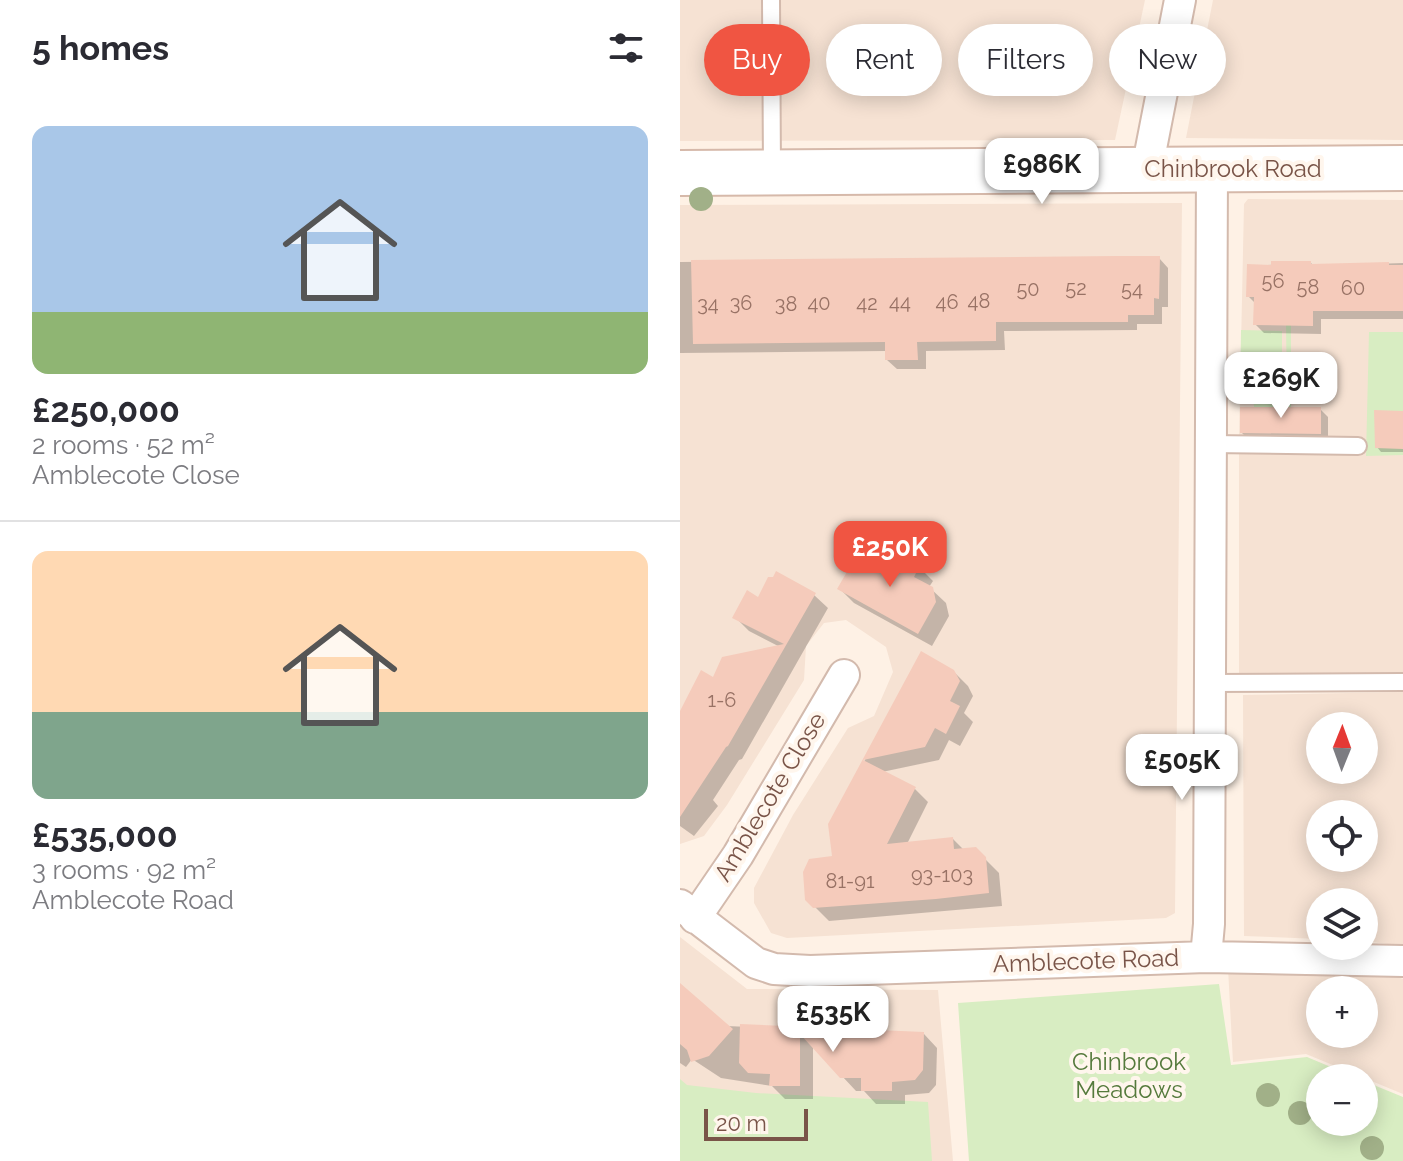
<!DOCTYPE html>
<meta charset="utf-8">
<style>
:root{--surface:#fff;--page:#f7f7f7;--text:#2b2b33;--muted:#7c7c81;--line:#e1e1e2;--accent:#f05542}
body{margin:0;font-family:Raleway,sans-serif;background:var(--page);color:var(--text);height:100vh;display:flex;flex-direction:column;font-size:30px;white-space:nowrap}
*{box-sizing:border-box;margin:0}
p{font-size:26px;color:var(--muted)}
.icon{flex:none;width:44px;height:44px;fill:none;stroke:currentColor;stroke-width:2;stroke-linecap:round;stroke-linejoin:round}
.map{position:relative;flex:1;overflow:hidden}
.sheet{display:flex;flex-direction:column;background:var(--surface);width:680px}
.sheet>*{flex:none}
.top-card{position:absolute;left:24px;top:24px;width:578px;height:72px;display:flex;gap:16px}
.needle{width:52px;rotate:1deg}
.buttons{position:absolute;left:626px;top:712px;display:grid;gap:16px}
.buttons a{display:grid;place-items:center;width:72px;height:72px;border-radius:50%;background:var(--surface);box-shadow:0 4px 20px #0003;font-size:40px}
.scale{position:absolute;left:24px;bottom:20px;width:104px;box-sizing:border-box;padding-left:8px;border:4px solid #795448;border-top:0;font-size:22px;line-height:28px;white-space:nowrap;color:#795448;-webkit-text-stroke:6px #fff6ed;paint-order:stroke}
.price{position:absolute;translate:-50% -68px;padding:0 18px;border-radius:16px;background:#fff;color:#222;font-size:26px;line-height:52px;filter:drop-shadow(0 2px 4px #0008)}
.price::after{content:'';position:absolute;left:50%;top:48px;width:24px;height:18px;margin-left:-12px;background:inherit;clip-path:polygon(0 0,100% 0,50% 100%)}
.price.on{background:var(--accent);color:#fff}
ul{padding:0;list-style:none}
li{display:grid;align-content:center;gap:16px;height:424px;padding:0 32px}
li+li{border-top:2px solid var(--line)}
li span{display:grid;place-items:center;height:248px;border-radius:16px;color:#555}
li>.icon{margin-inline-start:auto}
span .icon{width:144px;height:144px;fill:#fffc;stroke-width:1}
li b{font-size:34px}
h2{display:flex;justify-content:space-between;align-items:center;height:96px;padding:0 32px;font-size:34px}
.pill{padding:0 28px;border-radius:36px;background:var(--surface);box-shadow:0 4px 20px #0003;font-size:28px;line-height:72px}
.pill.on{background:var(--accent);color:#fff}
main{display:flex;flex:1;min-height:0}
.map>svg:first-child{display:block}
.residential{fill:#f6e2d3;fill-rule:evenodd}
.green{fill:#d8edc2}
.shadow{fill:#0003}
.building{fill:#f5cbbb}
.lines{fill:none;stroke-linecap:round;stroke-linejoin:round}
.service-casing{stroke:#d3baad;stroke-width:20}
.minor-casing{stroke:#d3baad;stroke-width:34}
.secondary-casing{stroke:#d6b9aa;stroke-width:48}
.service{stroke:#fff;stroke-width:16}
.minor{stroke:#fff;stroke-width:30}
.secondary{stroke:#fff;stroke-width:44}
.tree{fill:#a1b088}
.labels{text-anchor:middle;stroke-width:8;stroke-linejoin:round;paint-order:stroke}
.number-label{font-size:20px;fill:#987265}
.street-label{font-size:24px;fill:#795448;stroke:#fff6ed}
.park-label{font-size:24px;fill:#557a3c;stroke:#fff6ed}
</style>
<main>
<section class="sheet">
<h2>5 homes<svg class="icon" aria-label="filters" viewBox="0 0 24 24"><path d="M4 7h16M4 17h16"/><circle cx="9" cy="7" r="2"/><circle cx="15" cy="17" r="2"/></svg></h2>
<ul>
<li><span style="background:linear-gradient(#a9c7e8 75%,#8fb573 0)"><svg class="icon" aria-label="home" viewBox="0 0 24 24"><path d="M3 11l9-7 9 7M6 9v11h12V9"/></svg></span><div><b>£250,000</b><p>2 rooms · 52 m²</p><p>Amblecote Close</p></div></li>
<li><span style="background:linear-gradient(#ffd9b3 65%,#7fa58c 0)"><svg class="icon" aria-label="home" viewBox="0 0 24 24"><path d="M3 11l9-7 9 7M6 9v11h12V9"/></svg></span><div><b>£535,000</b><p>3 rooms · 92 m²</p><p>Amblecote Road</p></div></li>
</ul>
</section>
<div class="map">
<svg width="723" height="1161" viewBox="0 0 723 1161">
<rect width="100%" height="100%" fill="#fef1e5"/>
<path class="residential" d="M 0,0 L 465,0 L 435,140 L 0,141 Z
M 533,0 L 723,0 L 723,140 L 506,138 Z
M 568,199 L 723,200 L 723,676 L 559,675 L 559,441 L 564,204 Z
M 502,203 L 495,913 L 486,918 L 107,938 L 91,933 L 74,903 L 74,888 L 113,815 L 168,728 L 194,716 L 213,672 L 206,647 L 166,620 L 144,623 L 126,646 L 124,680 L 47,805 L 24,836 L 0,844 L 0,205 Z
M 723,692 L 723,946 L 684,941 L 684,902 L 640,902 L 640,939 L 564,936 L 563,695 ZM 640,726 L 684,726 L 684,770 L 640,770 ZM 640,814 L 684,814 L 684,858 L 640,858 Z
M 0,937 L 67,989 L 258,990 L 273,1161 L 0,1161 Z
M 548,968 L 703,972 L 723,979 L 723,1094 L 626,1054 L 553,1062 ZM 640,990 L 684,990 L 684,1034 L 640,1034 Z"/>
<path class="green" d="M 606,325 L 611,325 L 611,407 L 574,407 L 573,396 L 560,396 L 561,330 L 602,331 L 602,397 L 607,396 Z
M 689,332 L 723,332 L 723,455 L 686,456 Z
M 539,984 L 551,1065 L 627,1057 L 677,1078 L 640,1078 L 640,1122 L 684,1122 L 684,1081 L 723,1097 L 723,1161 L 289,1161 L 278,1003 Z
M 0,1079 L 7,1085 L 76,1093 L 248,1102 L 252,1161 L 0,1161 Z"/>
<path class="shadow" d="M 479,258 L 488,268 L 488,307 L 482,307 L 482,324 L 457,324 L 457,330 L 324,331 L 325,350 L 246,351 L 246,369 L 217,369 L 207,360 L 207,351 L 0,353 L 0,262 Z
M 631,263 L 634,266 L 723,263 L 723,319 L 641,319 L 641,334 L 584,333 L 575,324 L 576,304 L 568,296 L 568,266 Z
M 640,409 L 648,417 L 648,441 L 569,440 L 562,433 Z
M 723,413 L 723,452 L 701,452 L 697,447 Z
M 213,554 L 239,567 L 253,581 L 249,587 L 266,603 L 269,616 L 252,646 L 174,603 L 160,589 L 209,564 Z
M 134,595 L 148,608 L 62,759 L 59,760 L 33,800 L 38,806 L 14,836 L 0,826 L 0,725 L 34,679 L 100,647 L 69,631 L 55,617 L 79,599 Z
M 242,654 L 273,671 L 288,686 L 293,696 L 284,713 L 293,722 L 280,746 L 269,740 L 259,760 L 202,772 L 234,788 L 248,802 L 227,844 L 273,839 L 284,850 L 295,849 L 319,873 L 322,906 L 149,921 L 127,899 L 154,858 L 150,825 Z
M 0,987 L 46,1026 L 244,1034 L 257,1048 L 256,1085 L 249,1093 L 225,1095 L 225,1104 L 196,1104 L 184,1091 L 176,1091 L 133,1045 L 133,1099 L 105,1099 L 92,1086 L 41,1078 L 12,1059 L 6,1067 L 0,1063 Z"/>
<path class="building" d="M 436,256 L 480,256 L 479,299 L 474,298 L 474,315 L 448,315 L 448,322 L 316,322 L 316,341 L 237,342 L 238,360 L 205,360 L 205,342 L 13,344 L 11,260 Z
M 591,261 L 631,261 L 631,264 L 709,262 L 709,265 L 723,265 L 723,311 L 633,311 L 633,326 L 573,325 L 574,297 L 566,297 L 567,264 L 591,265 Z
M 560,407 L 641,407 L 641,434 L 560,433 Z
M 694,410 L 723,411 L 723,449 L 695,448 Z
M 188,551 L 208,561 L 213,552 L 240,565 L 234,577 L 253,587 L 256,602 L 238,634 L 157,589 L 175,558 Z
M 96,571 L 136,593 L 48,746 L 46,747 L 0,817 L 0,711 L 21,670 L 33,677 L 42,657 L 104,644 L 52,618 L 67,590 L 78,597 L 88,577 L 93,577 Z
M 241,651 L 274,670 L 280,681 L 270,701 L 280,706 L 266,734 L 255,728 L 245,747 L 183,760 L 236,787 L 207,844 L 273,837 L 274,849 L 296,847 L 306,857 L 309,893 L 256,899 L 133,908 L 125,900 L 123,872 L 129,859 L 152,856 L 148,824 Z
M 0,983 L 53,1029 L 29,1056 L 11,1062 L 7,1050 L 0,1044 Z
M 60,1024 L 244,1032 L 243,1070 L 235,1080 L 212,1082 L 212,1091 L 181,1091 L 181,1078 L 160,1078 L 120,1034 L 120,1086 L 89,1086 L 90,1074 L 68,1073 L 59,1063 Z"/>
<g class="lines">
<g class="service-casing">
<path id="service" d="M 91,0 L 92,170
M 531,444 L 678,446
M 530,683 L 722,682"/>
</g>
<g class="minor-casing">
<path id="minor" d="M 467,169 L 500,0
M 0,905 L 76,963 L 94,969 L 130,971 L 526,957 L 529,924 L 532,170
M 15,918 L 58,855 L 164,675
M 526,957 L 723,961"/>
</g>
<g class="secondary-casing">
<path id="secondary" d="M 0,173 L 723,168"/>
</g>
<use href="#service" class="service"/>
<use href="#minor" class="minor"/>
<use href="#secondary" class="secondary"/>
</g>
<g class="tree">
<circle cx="21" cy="199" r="12"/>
<circle cx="588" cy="1095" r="12"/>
<circle cx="620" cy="1113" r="12"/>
<circle cx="692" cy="1148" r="12"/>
</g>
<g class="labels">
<g class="number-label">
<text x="593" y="288">56</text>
<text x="628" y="294">58</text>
<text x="396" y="295">52</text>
<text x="673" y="295">60</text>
<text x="348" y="296">50</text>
<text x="452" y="296">54</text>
<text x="299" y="308">48</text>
<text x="220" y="309">44</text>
<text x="267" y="309">46</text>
<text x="61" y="310">36</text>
<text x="139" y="310">40</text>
<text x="187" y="310">42</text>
<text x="28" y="311">34</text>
<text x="106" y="311">38</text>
<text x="42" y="707">1-6</text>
<text x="262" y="882">93-103</text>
<text x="170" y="888">81-91</text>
</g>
<g class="street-label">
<text x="553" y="177">Chinbrook Road</text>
<text transform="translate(90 797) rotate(-59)" y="8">Amblecote Close</text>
<text transform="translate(406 961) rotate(-2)" y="8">Amblecote Road</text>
</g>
<g class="park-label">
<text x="449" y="1070">Chinbrook<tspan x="449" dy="28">Meadows</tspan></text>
</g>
</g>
</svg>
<div class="buttons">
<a><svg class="needle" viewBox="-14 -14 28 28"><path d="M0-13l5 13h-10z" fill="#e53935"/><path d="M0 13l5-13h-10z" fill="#7c7c81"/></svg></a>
<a><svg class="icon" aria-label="locate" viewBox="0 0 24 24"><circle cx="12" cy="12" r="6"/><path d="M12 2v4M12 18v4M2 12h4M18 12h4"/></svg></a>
<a><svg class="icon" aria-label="layers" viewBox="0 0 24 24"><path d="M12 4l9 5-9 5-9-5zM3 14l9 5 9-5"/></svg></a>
<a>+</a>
<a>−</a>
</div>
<div class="scale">20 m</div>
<b class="price" style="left:362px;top:206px">£986K</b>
<b class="price" style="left:601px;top:420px">£269K</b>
<b class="price on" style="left:210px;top:589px">£250K</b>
<b class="price" style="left:502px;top:802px">£505K</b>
<b class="price" style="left:153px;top:1054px">£535K</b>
<div class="top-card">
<a class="pill on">Buy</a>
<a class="pill">Rent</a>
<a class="pill">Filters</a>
<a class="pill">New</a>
</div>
</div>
</main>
